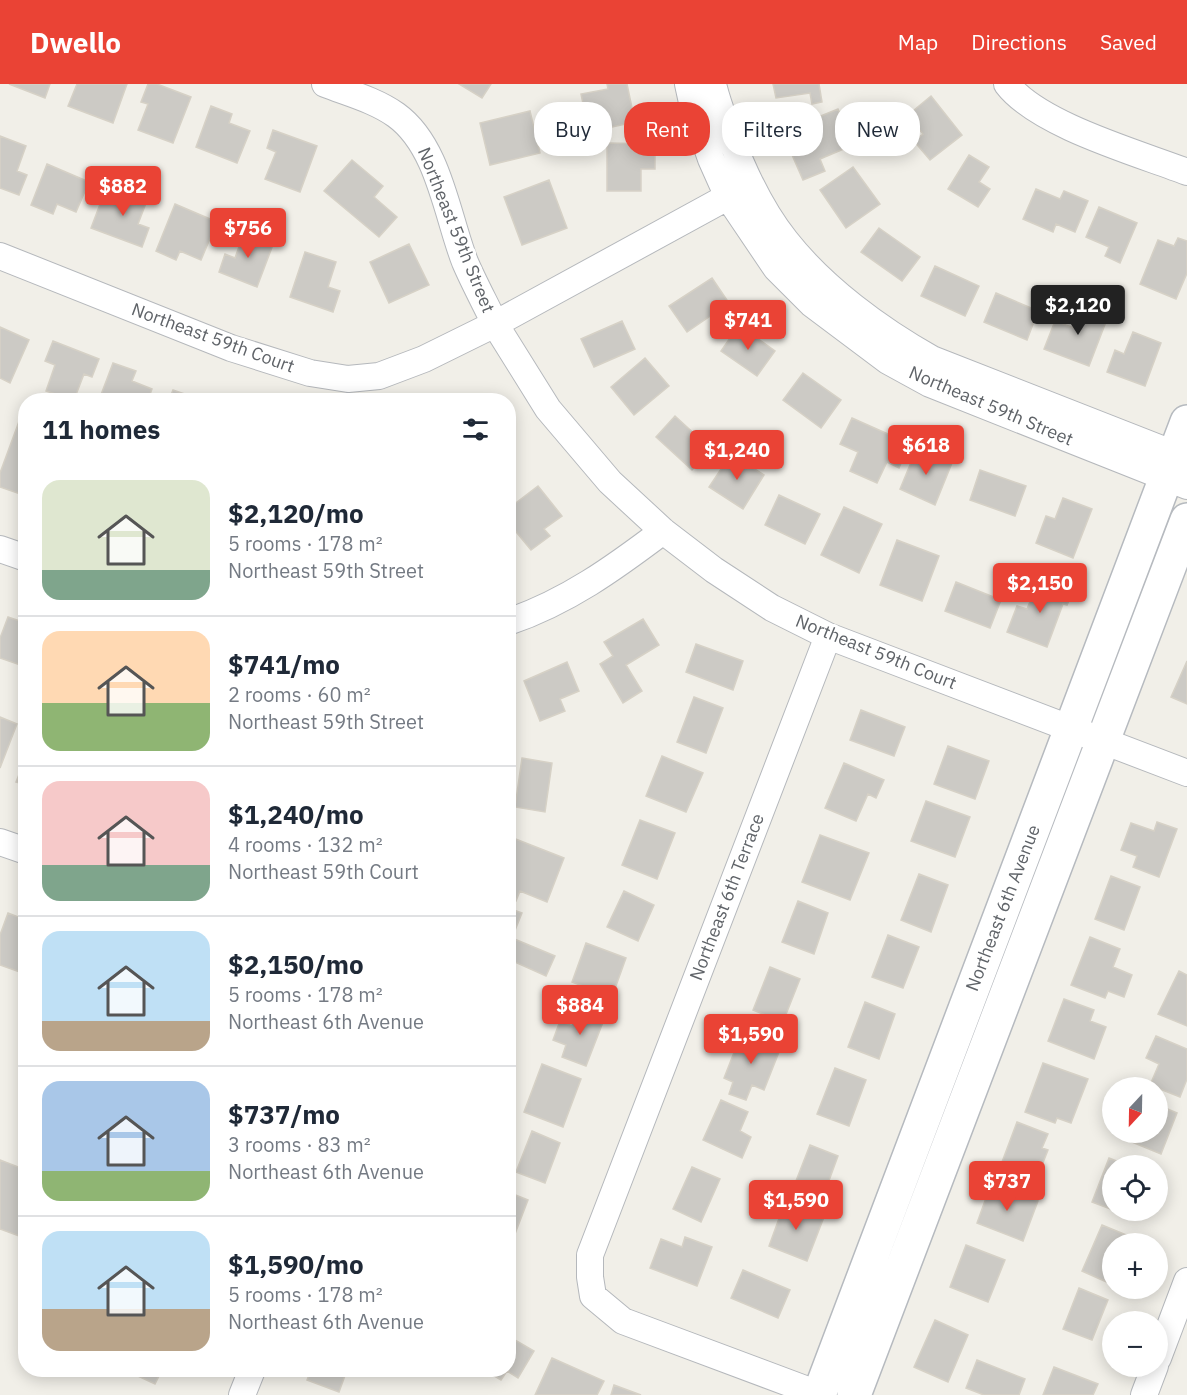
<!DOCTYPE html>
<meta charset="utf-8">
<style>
:root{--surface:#fff;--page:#f6f6f7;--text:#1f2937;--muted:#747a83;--line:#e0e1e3;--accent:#ea4335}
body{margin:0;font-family:"IBM Plex Sans",sans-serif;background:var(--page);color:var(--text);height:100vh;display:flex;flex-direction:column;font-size:22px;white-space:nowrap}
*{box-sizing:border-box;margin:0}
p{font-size:20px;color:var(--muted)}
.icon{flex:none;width:33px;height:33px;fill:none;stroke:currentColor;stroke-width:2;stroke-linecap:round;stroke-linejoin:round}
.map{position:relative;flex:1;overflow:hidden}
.side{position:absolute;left:18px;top:309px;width:498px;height:984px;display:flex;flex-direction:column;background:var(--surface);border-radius:24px;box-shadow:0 3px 15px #0003}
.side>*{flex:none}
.banner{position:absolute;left:534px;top:18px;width:562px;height:54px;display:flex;gap:12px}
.needle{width:39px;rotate:202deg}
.controls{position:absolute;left:1102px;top:993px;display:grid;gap:12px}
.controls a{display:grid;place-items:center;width:66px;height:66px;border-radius:50%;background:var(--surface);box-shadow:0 3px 15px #0003;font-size:30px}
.price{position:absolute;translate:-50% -51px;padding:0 14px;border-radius:6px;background:var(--accent);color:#fff;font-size:20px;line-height:39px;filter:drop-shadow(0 2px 3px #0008)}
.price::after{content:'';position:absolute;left:50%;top:36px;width:18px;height:14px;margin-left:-9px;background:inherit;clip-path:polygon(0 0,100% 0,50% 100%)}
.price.active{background:#222;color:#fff}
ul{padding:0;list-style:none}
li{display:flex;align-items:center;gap:18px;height:150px;padding:0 24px}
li+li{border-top:2px solid var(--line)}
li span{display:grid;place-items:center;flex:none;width:168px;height:120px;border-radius:18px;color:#555}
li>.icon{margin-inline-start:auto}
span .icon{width:72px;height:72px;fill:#fffc;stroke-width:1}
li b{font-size:26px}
h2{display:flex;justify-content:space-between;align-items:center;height:72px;padding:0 24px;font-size:26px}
.tag{padding:0 21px;border-radius:24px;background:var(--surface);box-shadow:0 3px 15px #0003;font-size:21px;line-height:54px}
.tag.active{background:var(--accent);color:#fff}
header{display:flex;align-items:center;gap:36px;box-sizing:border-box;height:84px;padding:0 30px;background:var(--accent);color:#fff}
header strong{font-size:28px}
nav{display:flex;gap:33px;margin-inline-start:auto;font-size:21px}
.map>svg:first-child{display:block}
.building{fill:#cccac5;stroke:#d6d1c6;stroke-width:1.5}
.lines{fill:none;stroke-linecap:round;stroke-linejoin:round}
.street-casing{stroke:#b5b8bc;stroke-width:28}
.secondary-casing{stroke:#b6babf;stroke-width:36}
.street{stroke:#fff;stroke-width:26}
.secondary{stroke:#fff;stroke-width:33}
.labels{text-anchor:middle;stroke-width:6;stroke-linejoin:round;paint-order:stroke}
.street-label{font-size:18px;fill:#5f6368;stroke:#fff}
</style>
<header>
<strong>Dwello</strong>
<nav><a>Map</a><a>Directions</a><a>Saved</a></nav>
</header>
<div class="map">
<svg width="1187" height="1311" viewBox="0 0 1187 1311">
<rect width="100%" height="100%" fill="#f1efe8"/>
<path class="building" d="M 9,0 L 50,0 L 45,14 Z
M 77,0 L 127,0 L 113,39 L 68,22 Z
M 148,0 L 157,0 L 191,13 L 173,59 L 138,46 L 148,20 L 141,18 Z
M 459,0 L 491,0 L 482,14 Z
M 607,0 L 627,0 L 635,38 L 589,48 L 581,10 L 608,5 Z
M 773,0 L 819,0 L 822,18 L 812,20 L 810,9 L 776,14 Z
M 931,12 L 962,51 L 930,76 L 914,57 L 923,50 L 908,31 Z
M 211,22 L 232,30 L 229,39 L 250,47 L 237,79 L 196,63 Z
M 838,25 L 853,61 L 820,75 L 825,87 L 803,96 L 792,71 L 806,65 L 796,42 Z
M 530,27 L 540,69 L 490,81 L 480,39 Z
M 273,46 L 317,62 L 300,108 L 265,95 L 276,68 L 267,64 Z
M 0,52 L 26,62 L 17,87 L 27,91 L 19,111 L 0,104 Z
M 607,59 L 655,60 L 655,85 L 641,85 L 641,107 L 607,107 Z
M 969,71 L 989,83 L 979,98 L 990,105 L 978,123 L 948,105 Z
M 352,76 L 383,102 L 374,113 L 397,133 L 379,153 L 324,107 Z
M 47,80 L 89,98 L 76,128 L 57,120 L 53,130 L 31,121 Z
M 853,83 L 880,120 L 846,144 L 820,106 Z
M 549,96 L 567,144 L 522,161 L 504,113 Z
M 119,102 L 148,114 L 138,140 L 149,144 L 142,163 L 91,144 L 102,115 L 113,119 Z
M 1036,105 L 1060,115 L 1064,107 L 1088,117 L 1075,148 L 1056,140 L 1053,148 L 1023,135 Z
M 175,120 L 217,138 L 201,176 L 180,167 L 176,176 L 156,167 Z
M 1099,123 L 1137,139 L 1120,179 L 1105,172 L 1109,163 L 1086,153 Z
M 879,144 L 920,173 L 902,197 L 861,168 Z
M 245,146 L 274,158 L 257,203 L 219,188 L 225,170 L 235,174 Z
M 1178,154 L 1187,157 L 1187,189 L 1176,215 L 1140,200 L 1158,156 L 1174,162 Z
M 409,160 L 429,201 L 389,219 L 370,178 Z
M 305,168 L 336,178 L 328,203 L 340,207 L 333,228 L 290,213 Z
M 935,182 L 979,202 L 965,232 L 921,212 Z
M 712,194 L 729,219 L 687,248 L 669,222 Z
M 996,209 L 1038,227 L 1027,256 L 984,238 Z
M 1083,220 L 1109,230 L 1089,282 L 1044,265 L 1055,237 L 1074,244 Z
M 622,237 L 635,265 L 594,283 L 581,255 Z
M 739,241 L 775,267 L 757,292 L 721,267 Z
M 0,243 L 29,256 L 10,299 L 0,294 Z
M 1133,248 L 1161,259 L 1145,302 L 1107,288 L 1115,266 L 1124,270 Z
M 53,257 L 99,275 L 92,293 L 84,290 L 74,316 L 46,307 L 55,281 L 45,277 Z
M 645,274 L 669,302 L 634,331 L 611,303 Z
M 113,279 L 136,287 L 132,297 L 152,305 L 148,316 L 99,316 Z
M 803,289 L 841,316 L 821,344 L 783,316 Z
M 173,306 L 202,316 L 169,316 Z
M 21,332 L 26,334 L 26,412 L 0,403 L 0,389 Z
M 675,332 L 711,365 L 692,386 L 656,353 Z
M 852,334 L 899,355 L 894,367 L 904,372 L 899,384 L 887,378 L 877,399 L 850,387 L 858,368 L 840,360 Z
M 917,364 L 952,379 L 935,421 L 900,405 Z
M 731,370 L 764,391 L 743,425 L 709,403 Z
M 980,386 L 1026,402 L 1015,432 L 970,416 Z
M 538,402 L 562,432 L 544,445 L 550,452 L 531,466 L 508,438 L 508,425 Z
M 779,411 L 820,430 L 805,460 L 765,441 Z
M 1063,414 L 1092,425 L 1073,474 L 1036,459 L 1046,432 L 1055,435 Z
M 844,423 L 882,440 L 859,489 L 821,471 Z
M 897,456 L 939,472 L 922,517 L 880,501 Z
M 1039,495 L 1073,508 L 1067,521 L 1063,520 L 1047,563 L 1007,548 L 1017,522 L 1027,525 Z
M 956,498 L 1001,516 L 990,544 L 945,527 Z
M 8,533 L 26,539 L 26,583 L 0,574 L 0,554 Z
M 643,535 L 659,561 L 626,581 L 642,607 L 623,619 L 600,580 L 613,572 L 604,558 Z
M 696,560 L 743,577 L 733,606 L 686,588 Z
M 1187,577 L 1187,620 L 1171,613 Z
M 567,578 L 579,607 L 560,615 L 565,627 L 540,637 L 524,597 Z
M 694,613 L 723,624 L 706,669 L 677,658 Z
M 861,626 L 905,643 L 894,672 L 850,656 Z
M 0,633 L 17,640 L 0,684 Z
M 948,662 L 989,677 L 975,715 L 934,700 Z
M 662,672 L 703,689 L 686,728 L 646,712 Z
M 26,673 L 26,701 L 16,698 Z
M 522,674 L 552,679 L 545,728 L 515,723 Z
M 844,679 L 884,696 L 876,714 L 868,710 L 856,737 L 825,724 Z
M 926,717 L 970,733 L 955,773 L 911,757 Z
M 640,736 L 675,749 L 657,795 L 622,781 Z
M 1157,738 L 1177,745 L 1159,793 L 1133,783 L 1137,772 L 1121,766 L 1131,739 L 1154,747 Z
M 820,751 L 869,769 L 850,816 L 802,798 Z
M 513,754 L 564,774 L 547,818 L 520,807 L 516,817 L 508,814 L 508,766 Z
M 919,790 L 948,801 L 931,848 L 901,836 Z
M 1111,792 L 1140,803 L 1124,846 L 1095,835 Z
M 624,807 L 654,821 L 638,857 L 607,843 Z
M 798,817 L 828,829 L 814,870 L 782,858 Z
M 508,824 L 522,829 L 512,854 L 555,872 L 546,892 L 508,875 Z
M 8,829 L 26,836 L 26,874 L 20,888 L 0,881 L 0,851 Z
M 888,851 L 919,863 L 903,904 L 872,893 Z
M 1090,853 L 1120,865 L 1113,883 L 1132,891 L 1124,913 L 1108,907 L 1105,914 L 1071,901 Z
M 586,859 L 626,874 L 612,913 L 572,898 Z
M 770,883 L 800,895 L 783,938 L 753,926 Z
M 1179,887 L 1187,891 L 1187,942 L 1158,930 Z
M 1064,915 L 1094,926 L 1090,937 L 1106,943 L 1094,975 L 1048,957 Z
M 865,918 L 895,930 L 879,975 L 848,963 Z
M 578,924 L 605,933 L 586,982 L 562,973 L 566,961 L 553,956 L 560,937 L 572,942 Z
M 742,948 L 781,963 L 764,1006 L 752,1001 L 746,1016 L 729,1010 L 733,998 L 724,994 Z
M 1156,952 L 1187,965 L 1187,995 L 1180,1013 L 1150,1001 L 1159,980 L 1146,974 Z
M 1043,979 L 1088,995 L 1071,1039 L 1057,1034 L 1055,1039 L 1025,1028 Z
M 542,980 L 581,995 L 563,1043 L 524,1028 Z
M 835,984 L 866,996 L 849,1042 L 817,1030 Z
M 721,1016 L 748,1028 L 740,1047 L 751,1053 L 742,1074 L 703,1056 Z
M 1158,1021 L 1177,1029 L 1161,1070 L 1132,1058 L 1136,1048 L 1158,1048 Z
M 1017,1038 L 1048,1050 L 1042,1064 L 1048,1066 L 1035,1099 L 999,1086 Z
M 532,1047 L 560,1059 L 545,1099 L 516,1088 Z
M 810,1061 L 838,1072 L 823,1113 L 794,1102 Z
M 1109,1074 L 1129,1082 L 1113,1082 L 1113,1126 L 1092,1118 Z
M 0,1076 L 26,1086 L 26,1145 L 22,1153 L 0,1145 Z
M 692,1083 L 720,1095 L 701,1138 L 673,1125 Z
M 991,1100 L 1038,1117 L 1023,1157 L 977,1139 Z
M 508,1108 L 528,1116 L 510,1163 L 508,1162 Z
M 785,1118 L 824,1133 L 807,1177 L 769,1162 Z
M 1115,1126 L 1136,1126 L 1134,1133 Z
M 1102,1141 L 1131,1153 L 1128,1160 L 1113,1160 L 1113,1196 L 1111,1200 L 1082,1187 Z
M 685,1153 L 712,1163 L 697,1202 L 650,1184 L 661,1155 L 682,1163 Z
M 966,1161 L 1005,1176 L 988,1218 L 950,1203 Z
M 743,1186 L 790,1206 L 778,1234 L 731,1214 Z
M 1079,1204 L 1108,1216 L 1092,1256 L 1063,1245 Z
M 935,1236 L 968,1251 L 948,1298 L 914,1283 Z
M 508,1252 L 534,1267 L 518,1294 L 507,1287 L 501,1296 L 484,1286 L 508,1286 Z
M 552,1274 L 604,1297 L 597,1311 L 535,1311 Z
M 977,1276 L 1025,1295 L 1019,1311 L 984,1311 L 966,1304 Z
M 1054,1283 L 1098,1300 L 1093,1311 L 1043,1311 Z
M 130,1286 L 162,1286 L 155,1300 L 129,1288 Z
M 311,1286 L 347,1286 L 339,1308 L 307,1296 Z
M 614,1301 L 641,1311 L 611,1311 Z"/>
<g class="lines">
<g class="street-casing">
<path id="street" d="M 325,0 C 348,9 375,16 396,31 C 439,62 447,132 465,178 C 474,199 485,219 495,240 L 742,105
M 688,0 L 693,23 L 711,75 L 728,113 L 776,184 L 812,220 L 888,277 L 930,300 L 1187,402
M 713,0 C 717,18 724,35 730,52 C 744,89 761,126 786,157 C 823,204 880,246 932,275 L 1187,375
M 1007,0 C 1038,41 1138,69 1187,88
M 0,172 L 231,264 L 310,289 L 348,295 L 379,292 L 424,275 L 495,240 L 548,325 L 610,398 L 663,447 L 714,486 L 772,524 L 828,552 L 1187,689
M 0,465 L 26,474
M 508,538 C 567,518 614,484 663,447
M 0,758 L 26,767
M 1158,1274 L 1187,1197
M 242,1311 L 252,1286
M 821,1311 L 623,1237 L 593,1212 L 590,1193 L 590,1171 L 828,552
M 1144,1311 L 1155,1282"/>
</g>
<g class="secondary-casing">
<path id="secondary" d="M 819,1311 L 1187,338
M 854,1311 L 1187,436"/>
</g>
<use href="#street" class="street"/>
<use href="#secondary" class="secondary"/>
</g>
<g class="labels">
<g class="street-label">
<text transform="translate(456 146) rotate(68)" y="6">Northeast 59th Street</text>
<text transform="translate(213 254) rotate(20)" y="6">Northeast 59th Court</text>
<text transform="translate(991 322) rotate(23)" y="6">Northeast 59th Street</text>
<text transform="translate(876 568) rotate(22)" y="6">Northeast 59th Court</text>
<text transform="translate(727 813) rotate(-69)" y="6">Northeast 6th Terrace</text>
<text transform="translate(1003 824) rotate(-69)" y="6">Northeast 6th Avenue</text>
</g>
</g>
</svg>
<div class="controls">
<a><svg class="needle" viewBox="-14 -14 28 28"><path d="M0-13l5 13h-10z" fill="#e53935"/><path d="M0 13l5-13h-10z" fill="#747a83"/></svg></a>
<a><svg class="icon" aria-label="locate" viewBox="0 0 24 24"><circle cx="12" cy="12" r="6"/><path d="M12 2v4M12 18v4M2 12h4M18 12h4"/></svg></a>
<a>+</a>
<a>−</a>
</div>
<b class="price" style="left:123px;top:133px">$882</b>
<b class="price" style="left:248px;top:175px">$756</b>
<b class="price active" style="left:1078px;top:252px">$2,120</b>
<b class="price" style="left:748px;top:267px">$741</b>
<b class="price" style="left:926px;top:392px">$618</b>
<b class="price" style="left:737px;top:397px">$1,240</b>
<b class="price" style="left:1040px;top:530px">$2,150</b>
<b class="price" style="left:580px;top:952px">$884</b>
<b class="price" style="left:751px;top:981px">$1,590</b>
<b class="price" style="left:1007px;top:1128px">$737</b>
<b class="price" style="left:796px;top:1147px">$1,590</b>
<div class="banner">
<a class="tag">Buy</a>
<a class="tag active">Rent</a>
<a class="tag">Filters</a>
<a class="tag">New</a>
</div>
<section class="side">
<h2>11 homes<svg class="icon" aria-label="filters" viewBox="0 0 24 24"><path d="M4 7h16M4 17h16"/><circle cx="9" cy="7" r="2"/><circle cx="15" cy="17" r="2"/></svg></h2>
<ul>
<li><span style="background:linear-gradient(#dfe7d0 75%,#7fa58c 0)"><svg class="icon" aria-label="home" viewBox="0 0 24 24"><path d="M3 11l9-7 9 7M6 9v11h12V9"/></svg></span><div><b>$2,120/mo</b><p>5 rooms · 178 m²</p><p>Northeast 59th Street</p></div></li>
<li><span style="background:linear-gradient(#ffd9b3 60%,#8fb573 0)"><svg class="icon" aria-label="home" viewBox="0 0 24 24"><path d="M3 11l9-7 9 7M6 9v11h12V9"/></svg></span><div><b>$741/mo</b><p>2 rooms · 60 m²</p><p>Northeast 59th Street</p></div></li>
<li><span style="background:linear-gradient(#f6c9c9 70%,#7fa58c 0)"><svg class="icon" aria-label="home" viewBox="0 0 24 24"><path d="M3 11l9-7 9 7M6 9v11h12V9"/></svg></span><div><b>$1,240/mo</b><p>4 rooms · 132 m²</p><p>Northeast 59th Court</p></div></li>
<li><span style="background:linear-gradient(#bfe0f5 75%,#b9a48a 0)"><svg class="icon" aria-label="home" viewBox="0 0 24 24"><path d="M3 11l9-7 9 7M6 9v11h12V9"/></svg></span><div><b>$2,150/mo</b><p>5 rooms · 178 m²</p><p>Northeast 6th Avenue</p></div></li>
<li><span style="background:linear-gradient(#a9c7e8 75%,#8fb573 0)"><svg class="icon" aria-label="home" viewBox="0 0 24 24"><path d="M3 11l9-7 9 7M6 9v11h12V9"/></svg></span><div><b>$737/mo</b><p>3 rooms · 83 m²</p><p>Northeast 6th Avenue</p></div></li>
<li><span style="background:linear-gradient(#bfe0f5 65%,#b9a48a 0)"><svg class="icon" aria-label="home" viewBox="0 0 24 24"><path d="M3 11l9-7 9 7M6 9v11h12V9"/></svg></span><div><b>$1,590/mo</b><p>5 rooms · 178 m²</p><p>Northeast 6th Avenue</p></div></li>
</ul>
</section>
</div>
